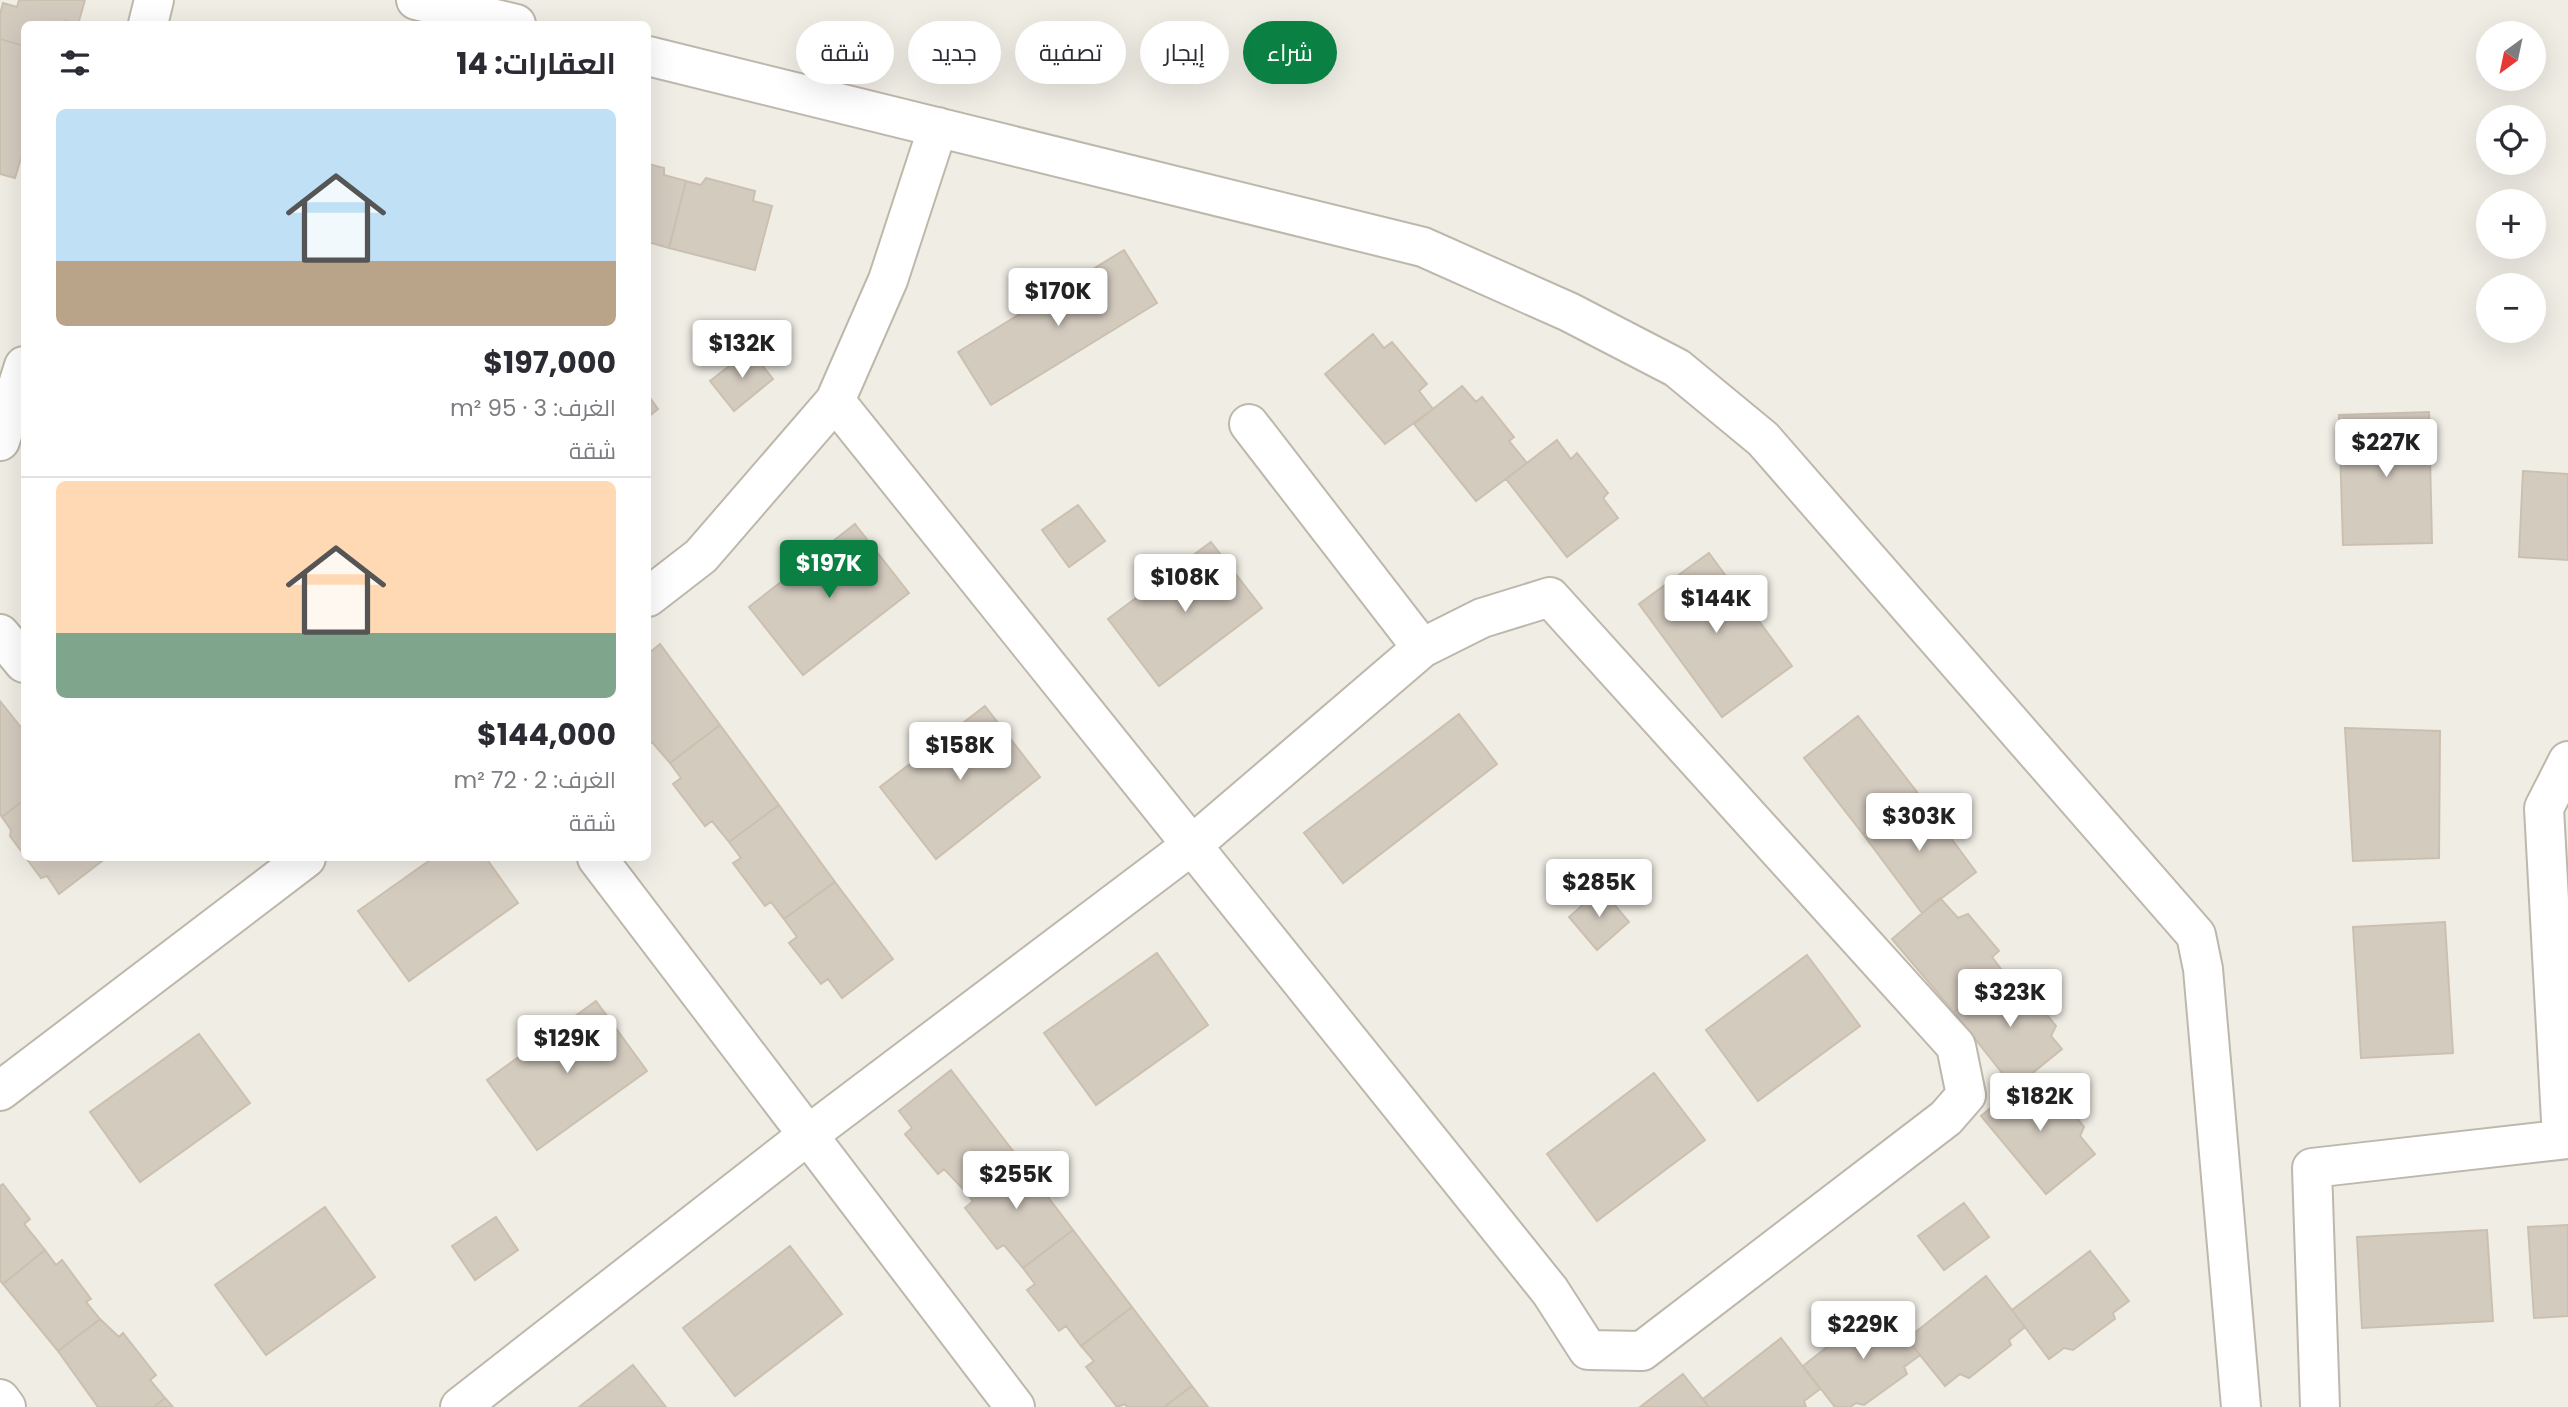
<!DOCTYPE html>
<html lang="ar">
<meta charset="utf-8">
<style>
:root{--surface:#fff;--page:#f7f7f7;--text:#2b2b33;--muted:#7c7c81;--line:#e1e1e2;--accent:#0b8043}
body{margin:0;font-family:Poppins,Cairo,sans-serif;background:var(--page);color:var(--text);direction:rtl;height:100vh;display:flex;flex-direction:column;font-size:26px;white-space:nowrap}
*{box-sizing:border-box;margin:0}
p{font-size:23px;color:var(--muted)}
.icon{flex:none;width:38px;height:38px;fill:none;stroke:currentColor;stroke-width:2;stroke-linecap:round;stroke-linejoin:round}
.map{position:relative;flex:1;overflow:hidden;direction:ltr}
.drawer{position:absolute;left:21px;top:21px;width:630px;height:840px;display:flex;flex-direction:column;background:var(--surface);border-radius:10px;box-shadow:0 7px 28px #0002;direction:rtl}
.drawer>*{flex:none}
.guide{position:absolute;left:672px;top:21px;width:665px;height:63px;direction:rtl;display:flex;gap:14px}
.needle{width:46px;rotate:213deg}
.tools{position:absolute;left:2476px;top:21px;display:grid;gap:14px}
.tools a{display:grid;place-items:center;width:70px;height:70px;border-radius:50%;background:var(--surface);box-shadow:0 7px 28px #0002;font-size:35px}
.price{position:absolute;translate:-50% -60px;padding:0 16px;border-radius:7px;background:#fff;color:#222;font-size:23px;line-height:46px;filter:drop-shadow(0 2px 4px #0008)}
.price::after{content:'';position:absolute;left:50%;top:42px;width:21px;height:16px;margin-left:-10px;background:inherit;clip-path:polygon(0 0,100% 0,50% 100%)}
.price.current{background:var(--accent);color:#fff}
ul{padding:0;list-style:none}
li{display:grid;align-content:center;gap:14px;height:371px;padding:0 35px}
li+li{border-top:2px solid var(--line)}
li span{display:grid;place-items:center;height:217px;border-radius:10px;color:#555}
li>.icon{margin-inline-start:auto}
span .icon{width:126px;height:126px;fill:#fffc;stroke-width:1}
li b{font-size:30px}
h2{display:flex;justify-content:space-between;align-items:center;height:84px;padding:0 35px;font-size:30px}
.tag{padding:0 24px;border-radius:32px;background:var(--surface);box-shadow:0 7px 28px #0002;font-size:24px;line-height:63px}
.tag.current{background:var(--accent);color:#fff}
.map>svg:first-child{display:block}
.building{fill:#d4cbbf;stroke:#cbc0b0;stroke-width:2}
.lines{fill:none;stroke-linecap:round;stroke-linejoin:round}
.minor-casing{stroke:#beb7ac;stroke-width:42}
.minor{stroke:#fff;stroke-width:38}
</style>
<div class="map">
<svg width="2568" height="1407" viewBox="0 0 2568 1407">
<rect width="100%" height="100%" fill="#f0ede5"/>
<path class="building" d="M 19,0 L 85,0 L 78,24 L 65,21 L 64,24 L 24,24 L 24,46 L 0,39 L 0,14 L 3,3 L 17,7 Z
M 0,39 L 24,46 L 24,148 L 15,178 L 0,174 Z
M 648,164 L 664,168 L 664,175 L 686,181 L 669,248 L 648,242 Z
M 706,178 L 755,191 L 753,201 L 772,206 L 755,270 L 669,248 L 686,181 L 701,185 Z
M 1124,250 L 1157,303 L 991,405 L 958,352 Z
M 1373,334 L 1384,348 L 1392,342 L 1427,384 L 1419,391 L 1433,409 L 1385,444 L 1325,374 Z
M 750,350 L 773,379 L 734,411 L 710,381 Z
M 1462,386 L 1476,402 L 1482,397 L 1514,437 L 1509,441 L 1527,463 L 1476,501 L 1414,424 Z
M 648,395 L 658,409 L 648,417 Z
M 2429,412 L 2432,543 L 2343,545 L 2339,415 Z
M 1557,440 L 1571,459 L 1577,453 L 1608,493 L 1603,498 L 1618,518 L 1567,557 L 1506,479 Z
M 2523,471 L 2568,474 L 2568,560 L 2519,557 Z
M 1078,505 L 1105,541 L 1069,567 L 1042,530 Z
M 855,524 L 909,593 L 803,675 L 749,607 Z
M 1211,542 L 1262,608 L 1159,686 L 1108,619 Z
M 1709,553 L 1792,666 L 1722,717 L 1639,604 Z
M 660,644 L 720,725 L 670,763 L 652,742 L 648,746 L 648,654 Z
M 0,701 L 24,731 L 24,800 L 2,817 L 0,814 Z
M 985,706 L 1040,777 L 936,859 L 880,787 Z
M 1459,714 L 1497,764 L 1343,883 L 1304,833 Z
M 1858,716 L 1917,792 L 1863,834 L 1804,758 Z
M 720,725 L 779,805 L 729,842 L 712,821 L 705,826 L 673,784 L 681,778 L 670,763 Z
M 2345,728 L 2440,731 L 2439,858 L 2353,861 Z
M 1917,792 L 1976,872 L 1922,913 L 1863,834 Z
M 24,800 L 24,855 L 10,836 L 11,830 L 2,817 Z
M 779,805 L 835,882 L 784,919 L 771,902 L 765,906 L 733,863 L 741,858 L 729,842 Z
M 26,858 L 106,858 L 59,894 L 47,876 L 41,878 Z
M 433,858 L 486,858 L 518,903 L 409,981 L 358,911 Z
M 835,882 L 893,959 L 842,998 L 828,979 L 821,984 L 789,943 L 797,937 L 784,919 Z
M 1601,889 L 1629,922 L 1597,950 L 1569,917 Z
M 1940,898 L 1958,918 L 1968,914 L 1999,951 L 1992,957 L 2004,973 L 1954,1012 L 1892,939 Z
M 2445,922 L 2453,1053 L 2361,1058 L 2353,927 Z
M 1157,953 L 1208,1025 L 1096,1105 L 1044,1033 Z
M 1807,955 L 1860,1026 L 1758,1101 L 1706,1030 Z
M 2004,973 L 2022,997 L 2028,992 L 2056,1026 L 2051,1036 L 2062,1049 L 2014,1088 L 1954,1012 Z
M 596,1001 L 647,1071 L 537,1150 L 487,1080 Z
M 199,1034 L 250,1103 L 140,1182 L 90,1112 Z
M 951,1070 L 1013,1151 L 963,1189 L 944,1169 L 938,1174 L 905,1134 L 912,1128 L 899,1111 Z
M 1654,1073 L 1705,1140 L 1597,1221 L 1547,1154 Z
M 2031,1075 L 2048,1096 L 2053,1088 L 2084,1127 L 2080,1136 L 2095,1154 L 2046,1194 L 1981,1116 Z
M 1013,1151 L 1073,1230 L 1023,1268 L 1004,1245 L 997,1249 L 965,1208 L 973,1201 L 963,1189 Z
M 3,1184 L 30,1219 L 24,1224 L 45,1250 L 3,1284 L 0,1280 L 0,1186 Z
M 1964,1203 L 1989,1237 L 1944,1270 L 1918,1236 Z
M 325,1207 L 375,1277 L 266,1355 L 215,1285 Z
M 496,1217 L 518,1250 L 475,1280 L 452,1246 Z
M 2568,1225 L 2568,1316 L 2534,1318 L 2528,1227 Z
M 1073,1230 L 1132,1307 L 1081,1346 L 1066,1326 L 1059,1331 L 1027,1290 L 1035,1284 L 1023,1268 Z
M 2487,1230 L 2493,1321 L 2362,1328 L 2357,1237 Z
M 790,1246 L 842,1314 L 735,1396 L 683,1328 Z
M 45,1250 L 56,1265 L 62,1260 L 91,1299 L 86,1302 L 100,1319 L 58,1351 L 3,1284 Z
M 2090,1251 L 2129,1301 L 2113,1313 L 2115,1319 L 2073,1350 L 2064,1348 L 2049,1359 L 2012,1310 Z
M 1986,1276 L 2025,1327 L 2009,1340 L 2011,1345 L 1969,1378 L 1960,1374 L 1945,1386 L 1907,1339 Z
M 1881,1305 L 1920,1355 L 1904,1367 L 1907,1374 L 1864,1405 L 1856,1403 L 1850,1407 L 1835,1407 L 1803,1366 Z
M 1132,1307 L 1192,1386 L 1164,1407 L 1127,1407 L 1125,1404 L 1117,1407 L 1086,1367 L 1094,1361 L 1081,1346 Z
M 100,1319 L 119,1337 L 123,1333 L 156,1375 L 150,1380 L 165,1398 L 154,1407 L 98,1407 L 58,1351 Z
M 1781,1338 L 1820,1389 L 1804,1401 L 1806,1407 L 1709,1407 L 1703,1399 Z
M 633,1365 L 666,1407 L 579,1407 Z
M 1683,1374 L 1709,1407 L 1640,1407 Z
M 1192,1386 L 1208,1407 L 1164,1407 Z
M 165,1398 L 173,1407 L 154,1407 Z"/>
<g class="lines">
<g class="minor-casing">
<path id="minor" d="M 416,0 L 516,24
M 148,24 L 154,0
M 648,56 L 1423,247 L 1569,312 L 1677,368 L 1763,439 L 2196,935 L 2203,969 L 2241,1407
M 835,401 L 1550,1291 L 1588,1350 L 1642,1351 L 1946,1118 L 1966,1095 L 1956,1046 L 1550,597 L 1482,618 L 1422,648
M 0,441 L 24,366
M 648,597 L 701,556 L 835,401 L 888,280 L 938,127
M 0,634 L 24,663
M 597,858 L 1015,1407
M 0,1091 L 306,858
M 2562,1139 L 2544,808 L 2568,761
M 0,1399 L 6,1407
M 460,1407 L 808,1135 L 1192,845 L 1422,648 L 1249,424
M 2320,1407 L 2312,1168 L 2568,1139"/>
</g>
<use href="#minor" class="minor"/>
</g>
</svg>
<div class="tools">
<a><svg class="needle" viewBox="-14 -14 28 28"><path d="M0-13l5 13h-10z" fill="#e53935"/><path d="M0 13l5-13h-10z" fill="#7c7c81"/></svg></a>
<a><svg class="icon" aria-label="locate" viewBox="0 0 24 24"><circle cx="12" cy="12" r="6"/><path d="M12 2v4M12 18v4M2 12h4M18 12h4"/></svg></a>
<a>+</a>
<a>−</a>
</div>
<b class="price" style="left:1058px;top:328px">$170K</b>
<b class="price" style="left:742px;top:380px">$132K</b>
<b class="price" style="left:2386px;top:479px">$227K</b>
<b class="price current" style="left:829px;top:600px">$197K</b>
<b class="price" style="left:1185px;top:614px">$108K</b>
<b class="price" style="left:1716px;top:635px">$144K</b>
<b class="price" style="left:960px;top:782px">$158K</b>
<b class="price" style="left:1919px;top:853px">$303K</b>
<b class="price" style="left:1599px;top:919px">$285K</b>
<b class="price" style="left:2010px;top:1029px">$323K</b>
<b class="price" style="left:567px;top:1075px">$129K</b>
<b class="price" style="left:2040px;top:1133px">$182K</b>
<b class="price" style="left:1016px;top:1211px">$255K</b>
<b class="price" style="left:1863px;top:1361px">$229K</b>
<div class="guide">
<a class="tag current">شراء</a>
<a class="tag">إيجار</a>
<a class="tag">تصفية</a>
<a class="tag">جديد</a>
<a class="tag">شقة</a>
</div>
<section class="drawer">
<h2>العقارات: 14<svg class="icon" aria-label="filters" viewBox="0 0 24 24"><path d="M4 7h16M4 17h16"/><circle cx="9" cy="7" r="2"/><circle cx="15" cy="17" r="2"/></svg></h2>
<ul>
<li><span style="background:linear-gradient(#bfe0f5 70%,#b9a48a 0)"><svg class="icon" aria-label="home" viewBox="0 0 24 24"><path d="M3 11l9-7 9 7M6 9v11h12V9"/></svg></span><div><b>$197,000</b><p>الغرف: 3 · 95 m²</p><p>شقة</p></div></li>
<li><span style="background:linear-gradient(#ffd9b3 70%,#7fa58c 0)"><svg class="icon" aria-label="home" viewBox="0 0 24 24"><path d="M3 11l9-7 9 7M6 9v11h12V9"/></svg></span><div><b>$144,000</b><p>الغرف: 2 · 72 m²</p><p>شقة</p></div></li>
</ul>
</section>
</div>
